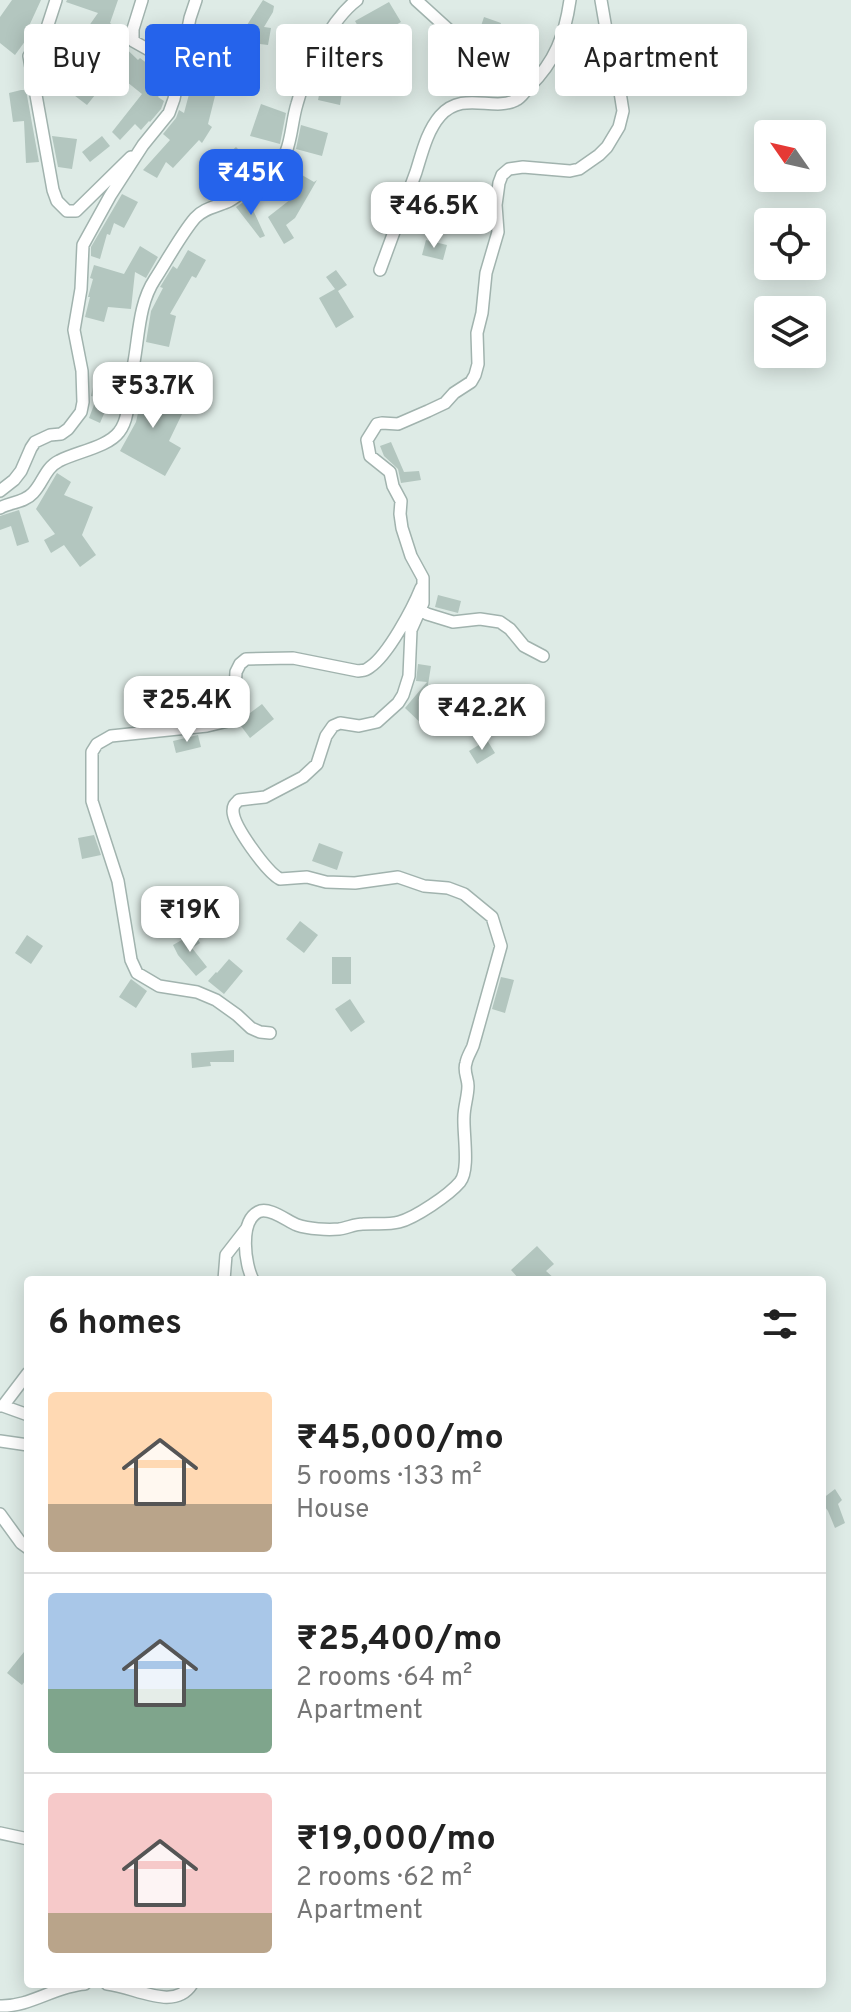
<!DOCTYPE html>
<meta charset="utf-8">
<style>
:root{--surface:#fff;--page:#f6f6f6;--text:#222;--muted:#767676;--line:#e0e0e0;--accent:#2563eb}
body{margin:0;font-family:Overpass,sans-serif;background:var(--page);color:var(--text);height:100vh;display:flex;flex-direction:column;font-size:30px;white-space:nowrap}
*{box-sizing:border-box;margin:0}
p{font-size:26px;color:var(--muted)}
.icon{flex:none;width:44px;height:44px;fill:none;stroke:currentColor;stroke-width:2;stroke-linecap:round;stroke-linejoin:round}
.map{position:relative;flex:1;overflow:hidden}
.drawer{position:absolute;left:24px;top:1276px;width:802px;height:712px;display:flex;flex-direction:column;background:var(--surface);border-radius:8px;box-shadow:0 4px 20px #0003}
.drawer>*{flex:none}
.top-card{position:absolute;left:24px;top:24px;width:804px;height:72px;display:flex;gap:16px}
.needle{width:52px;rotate:304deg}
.tools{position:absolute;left:754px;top:120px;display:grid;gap:16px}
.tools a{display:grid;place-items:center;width:72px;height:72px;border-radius:8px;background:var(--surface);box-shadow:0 4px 20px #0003;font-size:40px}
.price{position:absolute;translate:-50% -68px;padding:0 18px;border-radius:16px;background:#fff;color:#222;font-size:26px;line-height:52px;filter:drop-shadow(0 2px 4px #0008)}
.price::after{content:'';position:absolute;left:50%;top:48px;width:24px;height:18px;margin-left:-12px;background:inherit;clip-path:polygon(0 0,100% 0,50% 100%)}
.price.on{background:var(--accent);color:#fff}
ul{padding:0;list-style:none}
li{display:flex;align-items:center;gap:24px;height:200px;padding:0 24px}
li+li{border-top:2px solid var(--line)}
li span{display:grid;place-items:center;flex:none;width:224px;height:160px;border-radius:8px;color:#555}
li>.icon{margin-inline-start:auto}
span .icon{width:96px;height:96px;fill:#fffc;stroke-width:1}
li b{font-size:34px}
h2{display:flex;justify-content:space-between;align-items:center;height:96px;padding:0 24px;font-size:34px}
.tag{padding:0 28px;border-radius:8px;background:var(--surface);box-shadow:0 4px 20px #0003;font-size:28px;line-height:72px}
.tag.on{background:var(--accent);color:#fff}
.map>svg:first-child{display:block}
.building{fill:#b3c6bf}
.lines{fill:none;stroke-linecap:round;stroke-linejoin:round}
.minor-casing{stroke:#a1b3ae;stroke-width:14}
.minor{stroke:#fff;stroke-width:11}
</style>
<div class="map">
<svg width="851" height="2012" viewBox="0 0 851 2012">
<rect width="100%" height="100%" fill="#deebe6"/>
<path class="building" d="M 12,0 L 41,0 L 29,26 L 34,29 L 15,55 L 0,43 L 0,17 Z
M 67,0 L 118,0 L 110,23 L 119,29 L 114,37 L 138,60 L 140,58 L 169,80 L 168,85 L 158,97 L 164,101 L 161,109 L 150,122 L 149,121 L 141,130 L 135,124 L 120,140 L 112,132 L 142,94 L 117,74 L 103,93 L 99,90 L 87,105 L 66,89 L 85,64 L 74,61 L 79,40 L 98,13 L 66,2 Z
M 263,0 L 274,6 L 273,12 L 264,27 L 271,28 L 268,45 L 245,42 L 247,25 Z
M 389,2 L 401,22 L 367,42 L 355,21 Z
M 484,17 L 501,23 L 493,44 L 477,38 Z
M 204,38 L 217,40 L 210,86 L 217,88 L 208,124 L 212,127 L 202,143 L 199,140 L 173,168 L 166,162 L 157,178 L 143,170 L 170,140 L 163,134 L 176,118 L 179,110 L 184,113 Z
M 362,46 L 389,63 L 369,94 L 342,78 Z
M 322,81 L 343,86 L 340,105 L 318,100 Z
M 21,90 L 26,90 L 39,162 L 26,163 L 24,121 L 13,122 L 9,93 Z
M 261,104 L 286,113 L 280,144 L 250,136 Z
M 301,125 L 328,133 L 322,156 L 296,149 Z
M 52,136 L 77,139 L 72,169 L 58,167 Z
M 102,136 L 110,146 L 90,162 L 82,152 Z
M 236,147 L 244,155 L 245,149 L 267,159 L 236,186 L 222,169 L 233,160 L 228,154 Z
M 295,171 L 314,182 L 317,180 L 295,218 L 286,225 L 294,238 L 284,244 L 268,217 L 291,199 L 282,194 Z
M 122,194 L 138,202 L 124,228 L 114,223 L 110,235 L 107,234 L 100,259 L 91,256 L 91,247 Z
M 248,199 L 265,236 L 260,238 L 236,207 Z
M 426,240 L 447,245 L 443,260 L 422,255 Z
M 140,246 L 158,257 L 146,278 L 135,272 L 131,309 L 108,307 L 104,322 L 85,317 L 90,297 L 88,297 L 93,279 L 90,278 L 94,265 L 124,274 Z
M 188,250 L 206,260 L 196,278 L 192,276 L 170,314 L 176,316 L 169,347 L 146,342 L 151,311 L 163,288 L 160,287 L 173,266 L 177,269 Z
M 336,270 L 347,285 L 338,291 L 354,317 L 336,328 L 319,298 L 335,289 L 326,277 Z
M 96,373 L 121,380 L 120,400 L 110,400 L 100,423 L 89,418 L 97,397 L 91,396 Z
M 139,378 L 164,382 L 159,410 L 182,414 L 169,441 L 181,448 L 165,476 L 120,451 L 136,422 L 140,404 L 137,403 Z
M 391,442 L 404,472 L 419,471 L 421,480 L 401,483 L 398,469 L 384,456 L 380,446 Z
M 57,473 L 71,482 L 64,495 L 93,507 L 82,535 L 96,555 L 80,567 L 64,545 L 51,553 L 44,540 L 55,534 L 36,509 Z
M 19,510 L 29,542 L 17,546 L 11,526 L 0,530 L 0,516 Z
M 438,595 L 461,601 L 458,613 L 435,607 Z
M 418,664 L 431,666 L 426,697 L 441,710 L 425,727 L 405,708 L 427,682 L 416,681 Z
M 262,704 L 274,719 L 250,738 L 238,722 Z
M 198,735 L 201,747 L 176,753 L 173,741 Z
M 487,740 L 495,753 L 477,764 L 469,751 Z
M 94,835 L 101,855 L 82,859 L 78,838 Z
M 319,843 L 343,852 L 337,870 L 312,861 Z
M 300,921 L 318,935 L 304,953 L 286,939 Z
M 194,933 L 200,943 L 192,948 L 207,967 L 196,976 L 178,955 L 173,945 Z
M 27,935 L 43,946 L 31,964 L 15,953 Z
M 332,957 L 351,957 L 351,984 L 332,984 Z
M 229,959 L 243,971 L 224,994 L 208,981 L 216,972 L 217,973 Z
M 501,977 L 514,980 L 505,1013 L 492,1009 Z
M 131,979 L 147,991 L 136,1008 L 119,997 Z
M 350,999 L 365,1022 L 351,1032 L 335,1009 Z
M 234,1050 L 234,1062 L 210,1062 L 211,1066 L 192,1068 L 191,1053 Z
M 537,1246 L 554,1264 L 546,1271 L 556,1280 L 520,1280 L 511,1270 Z
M 835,1489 L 842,1500 L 838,1504 L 845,1523 L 835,1528 L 828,1511 L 822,1503 L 822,1499 Z
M 28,1647 L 28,1677 L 22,1685 L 7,1673 Z"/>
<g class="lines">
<g class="minor-casing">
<path id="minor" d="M 56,0 L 44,37 L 29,56 L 53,190 L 57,201 L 67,211 L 76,211 L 131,157
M 142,0 L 133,29 L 133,41 L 181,68
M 416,0 L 460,40 L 468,40
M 380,270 C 392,238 404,205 416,172 C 422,153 427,131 440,116 C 463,90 493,112 516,100 C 521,98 525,91 529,87 C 555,62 565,35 570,0
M 0,491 L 14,480 L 21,471 L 31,448 L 35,442 L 50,435 L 61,434 L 68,429 L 81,412 L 83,402 L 82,371 L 74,330 L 81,289 L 83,245 L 110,196 L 143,145 L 169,113 L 174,99 L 190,18 L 196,0
M 0,508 C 10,502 24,503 33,493 C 43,483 45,468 59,461 C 76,452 108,447 119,432 C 130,418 128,396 130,379 C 131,373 133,368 134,362 C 139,334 139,303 155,279 C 166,262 182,233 195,218 C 204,208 216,207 227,202 C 235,199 240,192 248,189 C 254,186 253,188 259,185 C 270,178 281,164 286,152 C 292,137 292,120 297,104 C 305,73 330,20 357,0
M 421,610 L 427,614 L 453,622 L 480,619 L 500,622 L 510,629 L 524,646 L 543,656
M 270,1033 L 260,1032 L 251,1028 L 237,1015 L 216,1000 L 197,992 L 159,986 L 137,973 L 131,960 L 118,881 L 92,801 L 92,752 L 97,744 L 111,736 L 207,726 L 228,721 L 232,717 L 234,710 L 236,672 L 240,664 L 246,659 L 293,658 L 358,671 C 365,670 365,671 370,667 C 388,655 413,608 421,588
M 224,1280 L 226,1255 L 247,1228
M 253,1280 C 245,1265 239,1222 258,1212 C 269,1206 287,1221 297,1225 C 309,1229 327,1230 339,1229 C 347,1228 355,1224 363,1224 C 375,1223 387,1225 399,1222 C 415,1218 449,1195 460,1182 C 470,1170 463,1133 464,1117 C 464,1107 468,1096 468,1086 C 468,1078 463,1071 466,1063 C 467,1057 471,1051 473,1046 L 501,946 L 492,917 L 464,894 L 448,888 L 424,886 L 398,877 L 355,883 L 326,882 L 307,877 L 280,879 C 267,872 233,826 233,811 C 233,805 235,804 239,800 L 265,797 L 303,777 L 317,764 L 326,736 L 333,726 L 340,723 L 359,726 L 377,722 L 398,703 L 403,695 L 409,676 L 411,630 L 423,603 L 423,578 L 411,556 L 402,528 L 400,514 L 401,501 L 393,486 L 390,472 L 370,456 L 367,440 L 377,424 L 382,423 L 398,424 L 428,411 L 445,403 L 454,393 L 471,382 L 475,375 L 478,364 L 477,333 L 482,313 L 486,273 L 498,232 L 496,205 L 499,183 L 502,175 L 509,169 L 523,167 L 570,171 L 579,169 L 599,155 L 607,147 L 619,127 L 623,111 L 619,86 L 613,70 L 601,0
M 0,1406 L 3,1406 L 28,1373
M 3,1406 L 28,1415
M 0,1441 L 28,1445
M 0,1514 L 21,1543 L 28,1548
M 0,1833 L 28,1839
M 107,1984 C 136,1987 174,2012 192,1984
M 0,2006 C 30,2007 55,1986 85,1984"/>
</g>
<use href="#minor" class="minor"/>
</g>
</svg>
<div class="tools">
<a><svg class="needle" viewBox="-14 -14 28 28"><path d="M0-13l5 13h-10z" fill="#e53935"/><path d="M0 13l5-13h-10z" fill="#767676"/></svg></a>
<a><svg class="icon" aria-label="locate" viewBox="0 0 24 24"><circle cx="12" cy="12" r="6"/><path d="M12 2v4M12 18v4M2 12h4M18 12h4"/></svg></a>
<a><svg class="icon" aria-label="layers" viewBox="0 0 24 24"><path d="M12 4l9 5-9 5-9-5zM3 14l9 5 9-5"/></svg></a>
</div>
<b class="price on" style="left:251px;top:217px">₹45K</b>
<b class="price" style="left:434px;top:250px">₹46.5K</b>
<b class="price" style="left:153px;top:430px">₹53.7K</b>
<b class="price" style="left:187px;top:744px">₹25.4K</b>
<b class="price" style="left:482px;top:752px">₹42.2K</b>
<b class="price" style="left:190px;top:954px">₹19K</b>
<div class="top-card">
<a class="tag">Buy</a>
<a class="tag on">Rent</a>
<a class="tag">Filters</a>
<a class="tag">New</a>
<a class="tag">Apartment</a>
</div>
<section class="drawer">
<h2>6 homes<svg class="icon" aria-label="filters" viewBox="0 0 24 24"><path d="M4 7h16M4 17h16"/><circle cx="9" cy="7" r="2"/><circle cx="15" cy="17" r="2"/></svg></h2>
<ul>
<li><span style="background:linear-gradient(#ffd9b3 70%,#b9a48a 0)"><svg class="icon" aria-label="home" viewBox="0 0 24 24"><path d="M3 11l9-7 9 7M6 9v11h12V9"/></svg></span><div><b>₹45,000/mo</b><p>5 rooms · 133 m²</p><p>House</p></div></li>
<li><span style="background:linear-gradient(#a9c7e8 60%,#7fa58c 0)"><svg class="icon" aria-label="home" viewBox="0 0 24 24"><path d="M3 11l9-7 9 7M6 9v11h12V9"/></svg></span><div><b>₹25,400/mo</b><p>2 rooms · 64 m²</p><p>Apartment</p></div></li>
<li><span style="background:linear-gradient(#f6c9c9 75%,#b9a48a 0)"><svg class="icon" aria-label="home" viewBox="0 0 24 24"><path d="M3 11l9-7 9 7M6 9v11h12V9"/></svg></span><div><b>₹19,000/mo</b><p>2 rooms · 62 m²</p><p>Apartment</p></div></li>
</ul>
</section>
</div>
